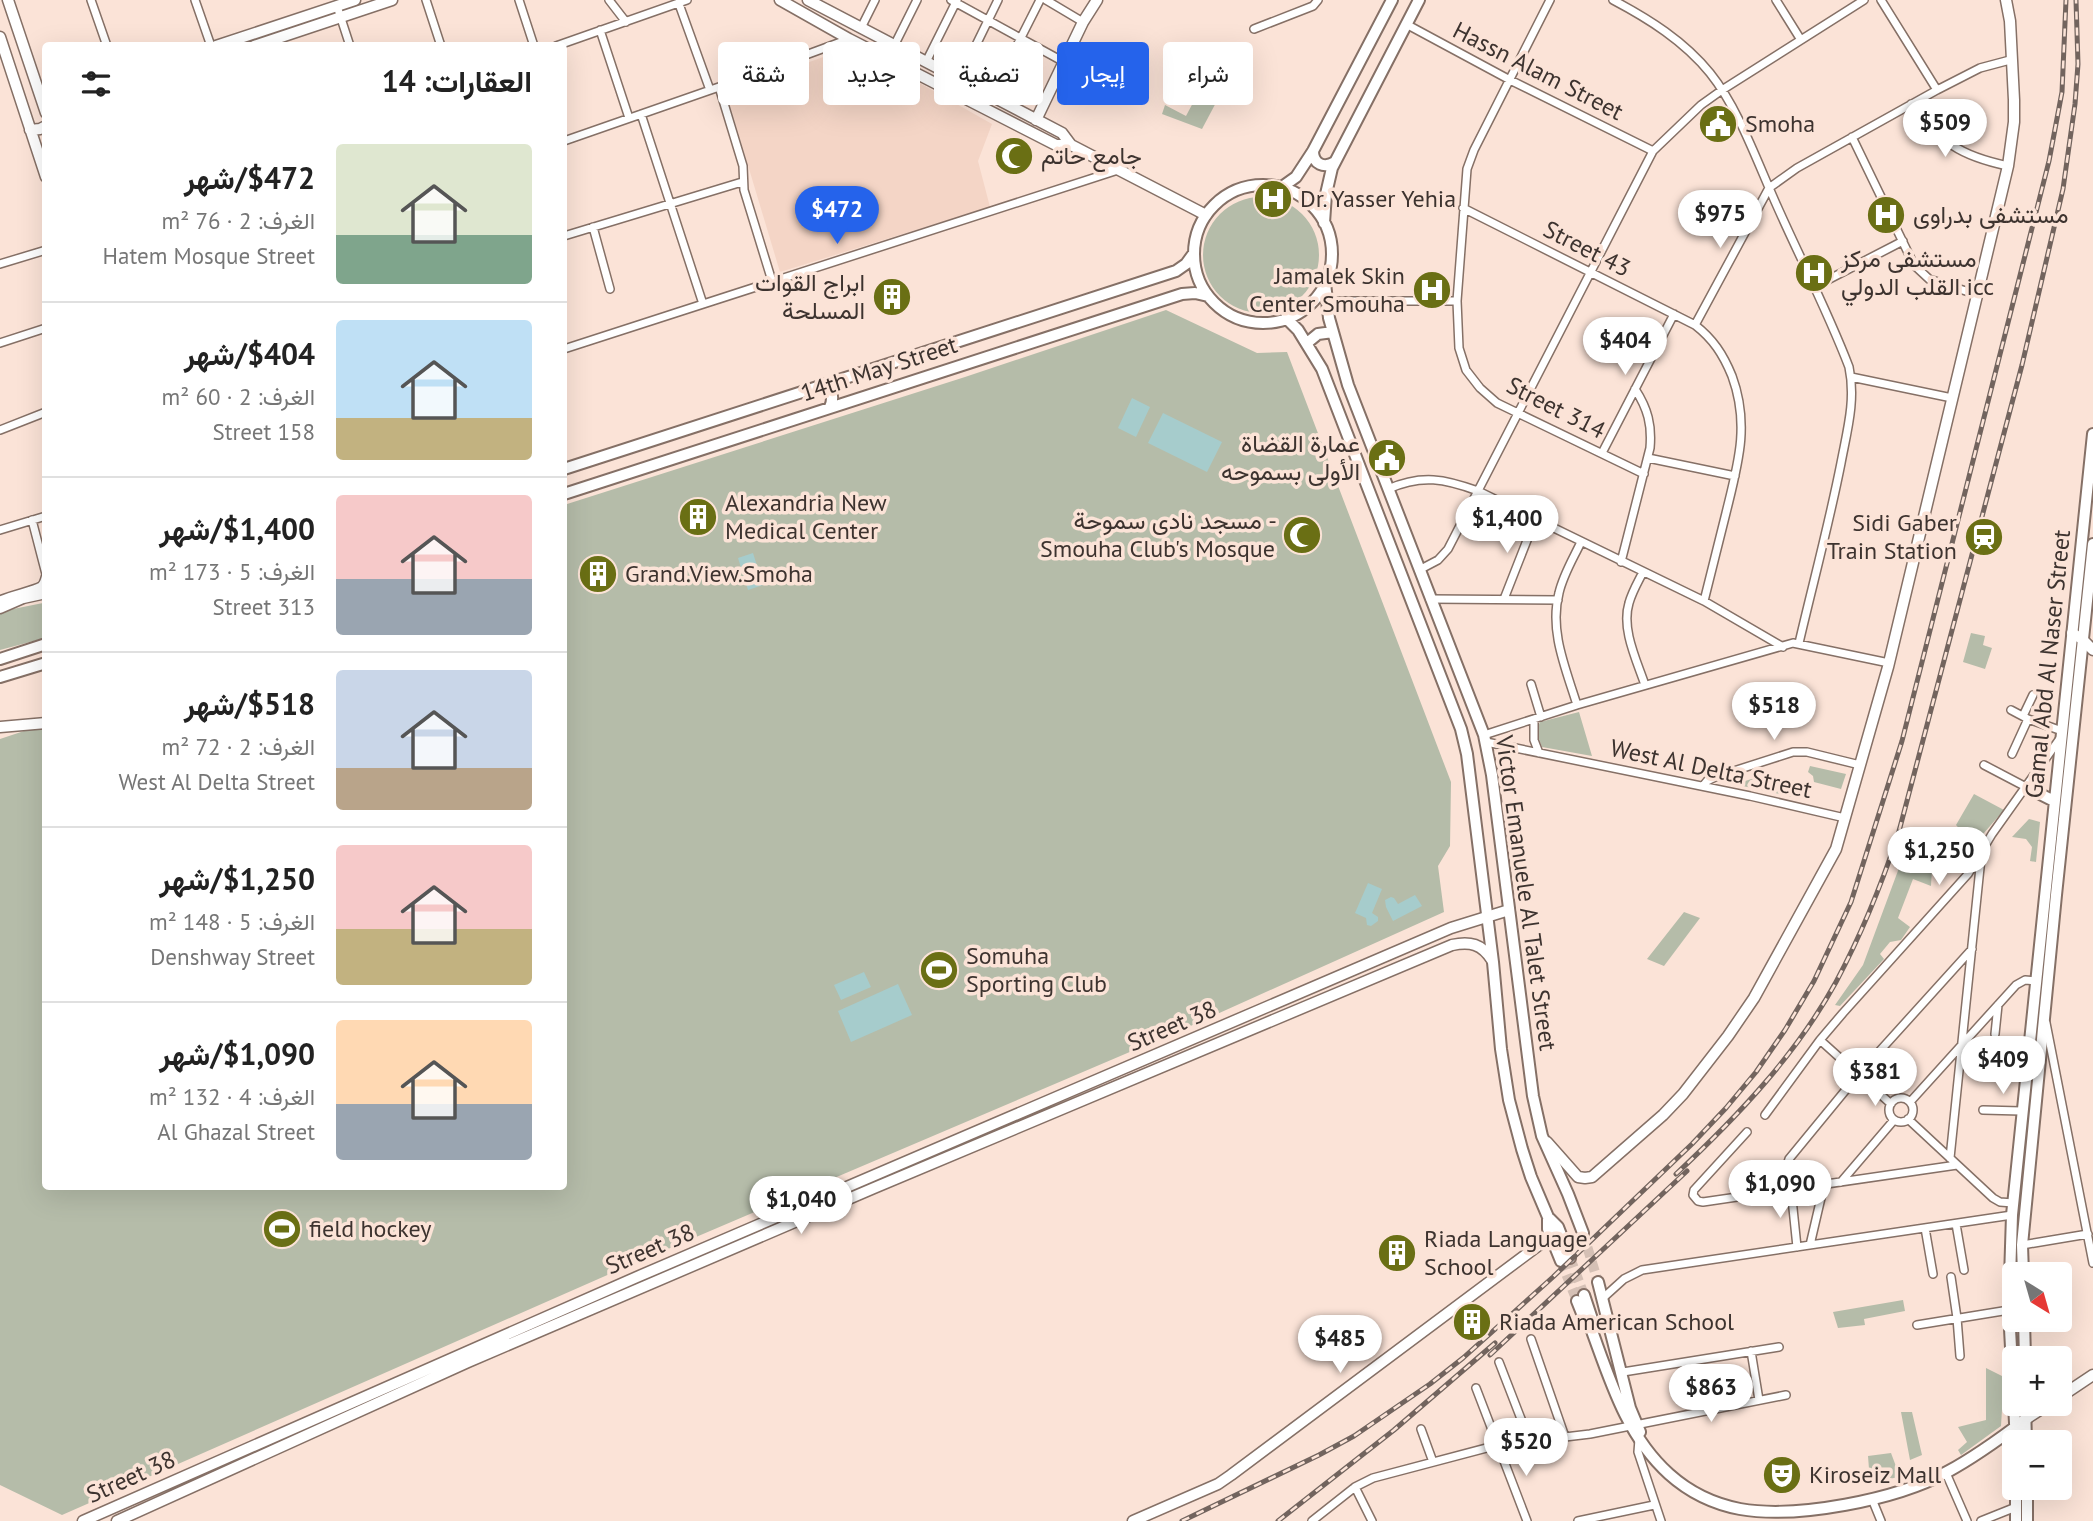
<!DOCTYPE html>
<html lang="ar">
<meta charset="utf-8">
<style>
:root{--surface:#fff;--page:#f6f6f6;--text:#222;--muted:#767676;--line:#e0e0e0;--accent:#2563eb}
body{margin:0;font-family:"PT Sans",Vazirmatn,sans-serif;background:var(--page);color:var(--text);direction:rtl;height:100vh;display:flex;flex-direction:column;font-size:26px;white-space:nowrap}
*{box-sizing:border-box;margin:0}
p{font-size:23px;color:var(--muted)}
.icon{flex:none;width:38px;height:38px;fill:none;stroke:currentColor;stroke-width:2;stroke-linecap:round;stroke-linejoin:round}
.map{position:relative;flex:1;overflow:hidden;direction:ltr}
.sheet{position:absolute;left:42px;top:42px;width:525px;height:1148px;display:flex;flex-direction:column;background:var(--surface);border-radius:7px;box-shadow:0 7px 28px #0002;direction:rtl}
.sheet>*{flex:none}
.top-card{position:absolute;left:588px;top:42px;width:665px;height:63px;direction:rtl;display:flex;gap:14px}
.needle{width:46px;rotate:143deg}
.tools{position:absolute;left:2002px;top:1262px;display:grid;gap:14px}
.tools a{display:grid;place-items:center;width:70px;height:70px;border-radius:7px;background:var(--surface);box-shadow:0 7px 28px #0002;font-size:35px}
.price{position:absolute;translate:-50% -60px;padding:0 16px;border-radius:24px;background:#fff;color:#222;font-size:23px;line-height:46px;filter:drop-shadow(0 2px 4px #0008)}
.price::after{content:'';position:absolute;left:50%;top:42px;width:21px;height:16px;margin-left:-10px;background:inherit;clip-path:polygon(0 0,100% 0,50% 100%)}
.price.selected{background:var(--accent);color:#fff}
ul{padding:0;list-style:none}
li{display:flex;align-items:center;gap:21px;height:175px;padding:0 35px}
li+li{border-top:2px solid var(--line)}
li span{display:grid;place-items:center;flex:none;width:196px;height:140px;border-radius:7px;color:#555}
li>.icon{margin-inline-start:auto}
span .icon{width:84px;height:84px;fill:#fffc;stroke-width:1}
li b{font-size:30px}
h2{display:flex;justify-content:space-between;align-items:center;height:84px;padding:0 35px;font-size:30px}
.chip{padding:0 24px;border-radius:7px;background:var(--surface);box-shadow:0 7px 28px #0002;font-size:24px;line-height:63px}
.chip.selected{background:var(--accent);color:#fff}
.map>svg:first-child{display:block}
.built{fill:#f4d5c6}
.green{fill:#b5bca9}
.water{fill:#a6cccc}
.lines{fill:none;stroke-linecap:round;stroke-linejoin:round}
.primary-tunnel{stroke:#d5c0b5;stroke-width:10;stroke-dasharray:10 5;stroke-linecap:butt}
.street-casing{stroke:#857066;stroke-width:10}
.secondary-casing{stroke:#857066;stroke-width:13}
.primary-casing{stroke:#857066;stroke-width:14}
.street{stroke:#fff;stroke-width:7}
.secondary{stroke:#fff;stroke-width:10}
.primary{stroke:#fff;stroke-width:10}
.rail-casing{stroke:#72645e;stroke-width:5}
.rail{stroke:#fbe3d7;stroke-width:2.5;stroke-dasharray:8;stroke-linecap:butt}
.labels{text-anchor:middle;stroke-width:7;stroke-linejoin:round;paint-order:stroke}
.street-label{font-size:24px;fill:#3d332f;stroke:#fbe3d7}
.poi-label{font-size:24px;fill:#3d332f;stroke:#fbe3d7;text-anchor:start}
</style>
<div class="map">
<svg width="2093" height="1521" viewBox="0 0 2093 1521">
<rect width="100%" height="100%" fill="#fbe3d7"/>
<path class="built" d="M 854,46 L 992,124 L 978,161 L 990,207 L 780,272 L 726,92 Z"/>
<path class="green" d="M 1201,43 L 1219,97 L 1202,129 L 1162,114 L 1165,105 L 1186,116 L 1204,82 L 1173,65 L 1177,56 L 1174,51 Z
M1203 255a58 58 0 1 1 116 0a58 58 0 1 1-116 0Z
M 1166,310 L 1257,353 L 1287,352 L 1451,782 L 1450,846 L 1438,866 L 1444,912 L 1186,1028 L 621,1269 L 62,1515 L 0,1485 L 0,739 L 45,724 L 46,1186 L 564,1186 L 564,505 L 965,377 Z
M 43,603 L 45,603 L 45,638 L 0,650 L 0,614 L 13,609 Z
M 1971,633 L 1985,636 L 1983,645 L 1992,648 L 1985,669 L 1963,662 Z
M 1579,712 L 1592,756 L 1542,747 L 1536,732 L 1540,722 Z
M 1810,766 L 1846,774 L 1841,789 L 1814,782 L 1813,776 L 1808,772 Z
M 1767,774 L 1794,781 L 1795,787 L 1799,790 L 1798,798 L 1738,785 L 1739,783 Z
M 1974,794 L 2004,810 L 1977,841 L 1967,837 L 1956,825 Z
M 2029,819 L 2040,822 L 2036,862 L 2030,861 L 2032,847 L 2026,839 L 2012,837 Z
M 1909,841 L 1933,851 L 1931,886 L 1913,879 L 1898,918 L 1910,927 L 1901,940 L 1890,942 L 1880,954 L 1884,959 L 1840,1006 L 1835,1005 L 1863,965 Z
M 1684,912 L 1700,918 L 1664,966 L 1647,959 Z
M 1903,1300 L 1905,1311 L 1864,1319 L 1865,1325 L 1838,1328 L 1833,1312 Z
M 1986,1368 L 2004,1377 L 2001,1426 L 1961,1455 L 1958,1450 L 1967,1442 L 1958,1427 L 1986,1420 Z
M 1901,1412 L 1912,1412 L 1922,1455 L 1910,1460 Z
M 1891,1453 L 1900,1477 L 1870,1482 L 1868,1456 Z"/>
<path class="water" d="M 1132,398 L 1150,407 L 1136,437 L 1118,428 Z
M 1163,413 L 1222,442 L 1207,472 L 1148,443 Z
M 753,553 L 763,585 L 748,590 L 738,558 Z
M 1368,883 L 1382,889 L 1372,913 L 1378,917 L 1378,921 L 1371,926 L 1367,925 L 1366,918 L 1355,913 Z
M 1415,895 L 1422,906 L 1393,921 L 1386,907 L 1385,900 L 1391,897 L 1394,898 L 1398,904 Z
M 864,972 L 871,987 L 841,1000 L 834,985 Z
M 898,984 L 912,1015 L 851,1042 L 838,1011 Z"/>
<g class="lines">
<path class="primary-tunnel" d="M 1583,1233 L 1598,1282
M 1570,1258 L 1584,1295
M 1561,1261 L 1577,1301"/>
<g class="street-casing">
<path id="street" d="M 91,0 L 107,46
M 195,0 L 211,46
M 426,0 L 441,46
M 519,0 L 534,46
M 609,0 L 626,22
M 951,0 L 1064,62
M 1046,0 L 1083,22
M 1550,0 L 1474,150 L 1467,169 L 1457,301 L 1459,348 L 1466,370 L 1480,388 L 1497,403 L 1644,474
M 1613,0 C 1649,19 1684,41 1710,73 C 1739,109 1758,164 1777,206 C 1801,260 1828,312 1849,367 C 1856,400 1847,431 1841,463 C 1829,524 1813,583 1799,643
M 1776,0 L 1801,40
M 1881,0 L 1937,90
M 679,4 L 710,90
M 337,6 L 350,46
M 1406,24 L 1510,80 L 1653,151
M 861,28 L 875,0
M 1254,29 L 1313,6 L 1318,0
M 600,30 L 629,118
M 556,46 L 687,0
M 894,46 L 917,0
M 926,62 L 957,0
M 959,80 L 998,0
M 719,87 L 743,166 L 744,190 L 772,281
M 991,97 L 1040,0
M 1911,104 C 1944,143 1957,155 2008,166
M 641,114 L 703,304
M 1852,137 L 1914,265 L 1929,279 L 1978,295
M 564,141 L 719,87 L 849,39
M 1463,208 L 1695,325 C 1713,339 1723,354 1732,376 C 1750,425 1738,464 1726,513 C 1719,542 1711,572 1704,601
M 593,227 L 610,289
M 564,236 L 742,182
M 0,264 L 46,250
M 1814,287 L 1903,241
M 1326,301 L 1457,301
M 1695,325 L 1769,188 L 1797,168 L 1937,90 L 1980,68 L 2010,60
M 0,343 L 46,328
M 564,349 L 1118,170
M 1851,377 L 1952,398
M 0,430 L 46,412
M 1602,453 L 1674,314
M 1648,458 L 1735,476
M 1388,489 C 1422,474 1445,479 1478,491 L 1704,601 L 1783,647
M 32,520 L 46,574
M 0,530 L 46,516
M 1621,562 L 1650,448 C 1652,425 1648,409 1635,389
M 1419,570 L 1438,560 L 1448,549 L 1653,151 L 1701,105 L 1722,90 L 1864,0
M 1643,572 C 1638,582 1632,592 1629,603 C 1621,629 1637,661 1645,685
M 1430,599 L 1558,600
M 1504,599 L 1535,520
M 0,600 C 10,595 35,590 41,586 C 45,582 44,580 46,575
M 1531,684 L 1541,717
M 1577,705 C 1566,669 1549,631 1559,593 C 1563,575 1573,559 1581,542
M 2011,710 L 2028,719 L 2062,731
M 2023,716 L 2033,695
M 1534,719 L 1534,740 L 1539,753
M 1484,735 L 1577,705 L 1793,643 L 1889,663
M 1486,742 L 1750,796 L 1845,818
M 2012,754 L 2028,719
M 1984,765 L 2026,787
M 1703,786 L 1707,781 L 1715,777 L 1793,752 L 1807,752 L 1860,765
M 2046,1023 L 2093,1263
M 1995,1034 L 1998,1005
M 1820,1040 L 1891,1104
M1889 1110a12 12 0 1 1 24 0a12 12 0 1 1-24 0Z
M 1910,1102 L 2016,985 L 2025,980 L 2037,981
M 1983,1110 L 2021,1111
M 1765,1115 L 1820,1040 L 1843,1013 L 1968,874 L 1992,834 L 2061,737
M 1908,1119 L 1993,1198 L 2000,1202 L 2013,1203
M 1747,1132 L 1694,1190 L 1693,1195 L 1698,1201 L 1703,1202 L 1957,1165
M 1950,1158 L 1981,858
M 1841,1182 L 1894,1120
M 1956,1224 L 1964,1270
M 1925,1228 L 1933,1274
M 1810,1245 L 1824,1185
M 2022,1245 L 2088,1234
M 1797,1247 L 1791,1189 L 1786,1178 L 1787,1165 L 1789,1159 L 1858,1075 L 1972,949
M 1951,1277 L 1957,1318 L 1960,1356
M 1603,1298 L 1624,1279 L 1642,1270 L 2012,1215
M 1917,1325 L 2009,1310
M 1531,1339 L 1565,1437
M 1751,1351 L 1759,1400
M 1499,1362 L 1528,1437
M 1623,1372 L 1779,1347
M 1476,1388 L 1527,1521
M 1421,1429 L 1433,1462
M 1639,1439 L 1638,1452 L 1661,1521
M 1946,1473 L 1967,1521
M 1355,1487 L 1372,1521
M 1872,1499 L 1881,1521
M 1312,1521 L 1355,1487 L 1373,1478 L 1528,1437 L 1565,1437 L 1590,1434 L 1786,1395
M 1578,1521 L 1654,1505
M 1981,1521 L 2016,1507"/>
</g>
<g class="secondary-casing">
<path id="secondary" d="M 8,0 L 46,113
M 780,0 L 849,39 L 1056,145 L 1071,145 L 1206,215
M 808,0 L 1062,133 L 1071,145
M 0,37 L 46,177
M 216,46 L 355,0
M 254,46 L 392,0
M 1036,120 L 1083,22 L 1097,0
M 30,130 L 40,129 L 46,126
M 0,608 L 23,598 L 46,593
M 2072,633 L 2082,639 L 2093,650
M 0,727 L 46,723
M 1547,1142 L 1578,1177 L 1585,1178 L 1592,1177 L 1663,1115 L 1683,1094 L 1728,1036 L 1754,998 L 1836,849 L 1888,667 L 2008,166 L 2014,122 L 2014,100 L 2010,21 L 2006,0
M 2060,1397 L 2093,1375
M 2026,1419 L 2049,1404
M 83,1521 L 637,1277 L 1451,928 L 1509,910
M 117,1521 L 468,1362 L 874,1188 L 1452,945 C 1470,941 1482,944 1492,960
M 1133,1521 L 1218,1484 L 1231,1475 L 1551,1236"/>
</g>
<g class="primary-casing">
<path id="primary" d="M 1313,151 C 1313,164 1324,169 1335,162
M1194 254a69 69 0 1 1 138 0a69 69 0 1 1-138 0Z
M 1282,187 L 1296,177 L 1313,151 L 1392,0
M 1324,223 L 1326,194 L 1332,168 L 1419,0
M 1325,283 L 1329,318 L 1348,385 L 1484,735 L 1492,775 L 1533,1096 L 1542,1136 L 1568,1194 L 1583,1233
M 1286,318 L 1298,330 L 1322,369 L 1461,729 L 1467,754 L 1493,962 L 1501,1049 L 1509,1100 L 1522,1149 L 1531,1177 L 1548,1217 L 1548,1229 L 1561,1261
M 1307,343 L 1318,334 L 1333,332
M 825,384 C 832,390 834,398 830,407
M 564,469 L 1176,271 L 1186,264 L 1194,253
M 564,494 L 1182,294 L 1195,293 L 1208,296
M 0,659 L 46,644
M 0,677 L 46,663
M 2026,787 L 2054,801
M 1548,1217 L 1558,1227 L 1570,1258
M 2023,1274 L 2022,1245 L 2056,895 L 2093,544
M 1598,1282 L 1630,1408 L 1640,1432
M 1584,1295 L 1592,1319 L 1592,1331
M 1577,1301 L 1585,1321 L 1592,1331 C 1611,1383 1627,1436 1669,1474 C 1689,1492 1714,1504 1740,1509 C 1796,1519 1896,1500 1947,1472 C 1975,1457 2001,1438 2026,1419
M 2024,1320 L 2025,1358
M 2025,1404 L 2026,1442
M 2016,1442 L 2009,1310 L 2012,1215 L 2093,434
M 2027,1488 L 2027,1521
M 2016,1521 L 2016,1488"/>
</g>
<use href="#street" class="street"/>
<use href="#secondary" class="secondary"/>
<use href="#primary" class="primary"/>
<g class="rail-casing">
<path id="rail" d="M 1676,1174 C 1737,1117 1796,1055 1836,982 C 1861,935 1881,886 1898,835 L 2022,365 L 2063,189 L 2075,104 L 2078,64 L 2076,0
M 1490,1355 L 1687,1171
M 1182,1521 L 1319,1455 L 1354,1436 L 1430,1384 L 1463,1358 L 1553,1277 L 1692,1144 L 1726,1108 L 1756,1072 L 1785,1030 L 1814,981 L 1851,902 L 1902,741 L 2049,161 L 2062,92 L 2066,0
M 1278,1521 L 1394,1430 L 1495,1343"/>
</g>
<use href="#rail" class="rail"/>
</g>
<defs>
<g id="civic-disc" transform="scale(2.0125)"><circle r="9.5" fill="#6a6f14" stroke="#fbe3d7"/><path d="M-.6-6.5H3V-4.5H.6V-3L4-1V1h2V6H-6V1h2V-1L-.6-3ZM-1.2 2.5V6h2.4V2.5Z" fill="#fff"/></g>
<g id="mosque-disc" transform="scale(2.0125)"><circle r="9.5" fill="#6a6f14" stroke="#fbe3d7"/><path d="M3.5-4.9A6 6 0 1 0 3.5 4.9A5 5 0 1 1 3.5-4.9Z" fill="#fff"/></g>
<g id="hospital-disc" transform="scale(2.0125)"><circle r="9.5" fill="#6a6f14" stroke="#fbe3d7"/><path d="M-5-5h3v3.5h4V-5h3V5h-3V1.5h-4V5h-3Z" fill="#fff"/></g>
<g id="building-disc" transform="scale(2.0125)"><circle r="9.5" fill="#6a6f14" stroke="#fbe3d7"/><path d="M-4-6H4V6H1V3H-1V6H-4ZM-2.5-4.3h1.7v1.8h-1.7ZM.8-4.3h1.7v1.8H.8ZM-2.5-1h1.7V.8h-1.7ZM.8-1h1.7V.8H.8Z" fill="#fff"/></g>
<g id="station-disc" transform="scale(2.0125)"><circle r="9.5" fill="#6a6f14" stroke="#fbe3d7"/><path d="M-3-6H3Q5-6 5-4V2Q5 4 3 4L4.5 6H3L1.5 4h-3L-3 6H-4.5L-3 4Q-5 4-5 2V-4Q-5-6-3-6ZM-3.5-4v3h7v-3ZM-3.5 1v1.5H-2V1ZM2 1v1.5H3.5V1Z" fill="#fff"/></g>
<g id="stadium-disc" transform="scale(2.0125)"><circle r="9.5" fill="#6a6f14" stroke="#fbe3d7"/><path d="M0-5a6.5 5 0 1 0 0 10a6.5 5 0 1 0 0-10ZM-3.5-1.8h7v3.6h-7Z" fill="#fff"/></g>
<g id="theatre-disc" transform="scale(2.0125)"><circle r="9.5" fill="#6a6f14" stroke="#fbe3d7"/><path d="M-5-5.5Q0-4 5-5.5V0Q5 5 0 6Q-5 5-5 0ZM-3.3-2.5H-1v1.5H-3.3ZM1-2.5H3.3v1.5H1ZM-2.8 1Q0 5.5 2.8 1Z" fill="#fff"/></g>
</defs>
<g fill-rule="evenodd">
<use href="#civic-disc" x="1718" y="124"/>
<use href="#mosque-disc" x="1014" y="156"/>
<use href="#hospital-disc" x="1273" y="199"/>
<use href="#hospital-disc" x="1886" y="215"/>
<use href="#hospital-disc" x="1814" y="273"/>
<use href="#hospital-disc" x="1432" y="290"/>
<use href="#building-disc" x="892" y="297"/>
<use href="#civic-disc" x="1387" y="458"/>
<use href="#building-disc" x="698" y="517"/>
<use href="#mosque-disc" x="1302" y="535"/>
<use href="#station-disc" x="1984" y="537"/>
<use href="#building-disc" x="598" y="574"/>
<use href="#stadium-disc" x="939" y="970"/>
<use href="#stadium-disc" x="282" y="1229"/>
<use href="#building-disc" x="1397" y="1253"/>
<use href="#building-disc" x="1472" y="1322"/>
<use href="#theatre-disc" x="1782" y="1475"/>
</g>
<g class="labels">
<g class="street-label">
<text transform="translate(1538 71) rotate(27)" y="8">Hassn Alam Street</text>
<text transform="translate(1587 249) rotate(27)" y="8">Street 43</text>
<text transform="translate(879 369) rotate(-18)" y="8">14th May Street</text>
<text transform="translate(1556 408) rotate(27)" y="8">Street 314</text>
<text transform="translate(2048 664) rotate(-84)" y="8">Gamal Abd Al Naser Street</text>
<text transform="translate(1711 769) rotate(12)" y="8">West Al Delta Street</text>
<text transform="translate(1526 893) rotate(82)" y="8">Victor Emanuele Al Talet Street</text>
<text transform="translate(1172 1026) rotate(-23)" y="8">Street 38</text>
<text transform="translate(650 1249) rotate(-23)" y="8">Street 38</text>
<text transform="translate(131 1477) rotate(-24)" y="8">Street 38</text>
</g>
<g class="poi-label">
<text x="1745" y="132">Smoha</text>
<text x="1041" y="164">جامع حاتم</text>
<text x="1300" y="207">Dr. Yasser Yehia</text>
<text x="1913" y="223">مستشفى بدراوى</text>
<text x="1841" y="267">مستشفى مركز<tspan x="1841" dy="28">القلب الدولي icc</tspan></text>
<text x="1405" y="284" text-anchor="end">Jamalek Skin<tspan x="1405" dy="28">Center Smouha</tspan></text>
<text x="865" y="291" text-anchor="end">ابراج القوات<tspan x="865" dy="28">المسلحة</tspan></text>
<text x="1360" y="452" text-anchor="end">عمارة القضاة<tspan x="1360" dy="28">الأولى بسموحه</tspan></text>
<text x="725" y="511">Alexandria New<tspan x="725" dy="28">Medical Center</tspan></text>
<text x="1275" y="529" text-anchor="end">مسجد نادى سموحة -<tspan x="1275" dy="28">Smouha Club's Mosque</tspan></text>
<text x="1957" y="531" text-anchor="end">Sidi Gaber<tspan x="1957" dy="28">Train Station</tspan></text>
<text x="625" y="582">Grand.View.Smoha</text>
<text x="966" y="964">Somuha<tspan x="966" dy="28">Sporting Club</tspan></text>
<text x="309" y="1237">field hockey</text>
<text x="1424" y="1247">Riada Language<tspan x="1424" dy="28">School</tspan></text>
<text x="1499" y="1330">Riada American School</text>
<text x="1809" y="1483">Kiroseiz Mall</text>
</g>
</g>
</svg>
<div class="tools">
<a><svg class="needle" viewBox="-14 -14 28 28"><path d="M0-13l5 13h-10z" fill="#e53935"/><path d="M0 13l5-13h-10z" fill="#767676"/></svg></a>
<a>+</a>
<a>−</a>
</div>
<b class="price" style="left:1945px;top:159px">$509</b>
<b class="price selected" style="left:837px;top:246px">$472</b>
<b class="price" style="left:1720px;top:250px">$975</b>
<b class="price" style="left:1625px;top:377px">$404</b>
<b class="price" style="left:1507px;top:555px">$1,400</b>
<b class="price" style="left:1774px;top:742px">$518</b>
<b class="price" style="left:1939px;top:887px">$1,250</b>
<b class="price" style="left:2003px;top:1096px">$409</b>
<b class="price" style="left:1875px;top:1108px">$381</b>
<b class="price" style="left:1780px;top:1220px">$1,090</b>
<b class="price" style="left:801px;top:1236px">$1,040</b>
<b class="price" style="left:1340px;top:1375px">$485</b>
<b class="price" style="left:1711px;top:1424px">$863</b>
<b class="price" style="left:1526px;top:1478px">$520</b>
<div class="top-card">
<a class="chip">شراء</a>
<a class="chip selected">إيجار</a>
<a class="chip">تصفية</a>
<a class="chip">جديد</a>
<a class="chip">شقة</a>
</div>
<section class="sheet">
<h2>العقارات: 14<svg class="icon" aria-label="filters" viewBox="0 0 24 24"><path d="M4 7h16M4 17h16"/><circle cx="9" cy="7" r="2"/><circle cx="15" cy="17" r="2"/></svg></h2>
<ul>
<li><span style="background:linear-gradient(#dfe7d0 65%,#7fa58c 0)"><svg class="icon" aria-label="home" viewBox="0 0 24 24"><path d="M3 11l9-7 9 7M6 9v11h12V9"/></svg></span><div><b>$472/شهر</b><p>الغرف: 2 · 76 m²</p><p>Hatem Mosque Street</p></div></li>
<li><span style="background:linear-gradient(#bfe0f5 70%,#c2b280 0)"><svg class="icon" aria-label="home" viewBox="0 0 24 24"><path d="M3 11l9-7 9 7M6 9v11h12V9"/></svg></span><div><b>$404/شهر</b><p>الغرف: 2 · 60 m²</p><p>Street 158</p></div></li>
<li><span style="background:linear-gradient(#f6c9c9 60%,#9aa5b1 0)"><svg class="icon" aria-label="home" viewBox="0 0 24 24"><path d="M3 11l9-7 9 7M6 9v11h12V9"/></svg></span><div><b>$1,400/شهر</b><p>الغرف: 5 · 173 m²</p><p>Street 313</p></div></li>
<li><span style="background:linear-gradient(#c9d6e8 70%,#b9a48a 0)"><svg class="icon" aria-label="home" viewBox="0 0 24 24"><path d="M3 11l9-7 9 7M6 9v11h12V9"/></svg></span><div><b>$518/شهر</b><p>الغرف: 2 · 72 m²</p><p>West Al Delta Street</p></div></li>
<li><span style="background:linear-gradient(#f6c9c9 60%,#c2b280 0)"><svg class="icon" aria-label="home" viewBox="0 0 24 24"><path d="M3 11l9-7 9 7M6 9v11h12V9"/></svg></span><div><b>$1,250/شهر</b><p>الغرف: 5 · 148 m²</p><p>Denshway Street</p></div></li>
<li><span style="background:linear-gradient(#ffd9b3 60%,#9aa5b1 0)"><svg class="icon" aria-label="home" viewBox="0 0 24 24"><path d="M3 11l9-7 9 7M6 9v11h12V9"/></svg></span><div><b>$1,090/شهر</b><p>الغرف: 4 · 132 m²</p><p>Al Ghazal Street</p></div></li>
</ul>
</section>
</div>
